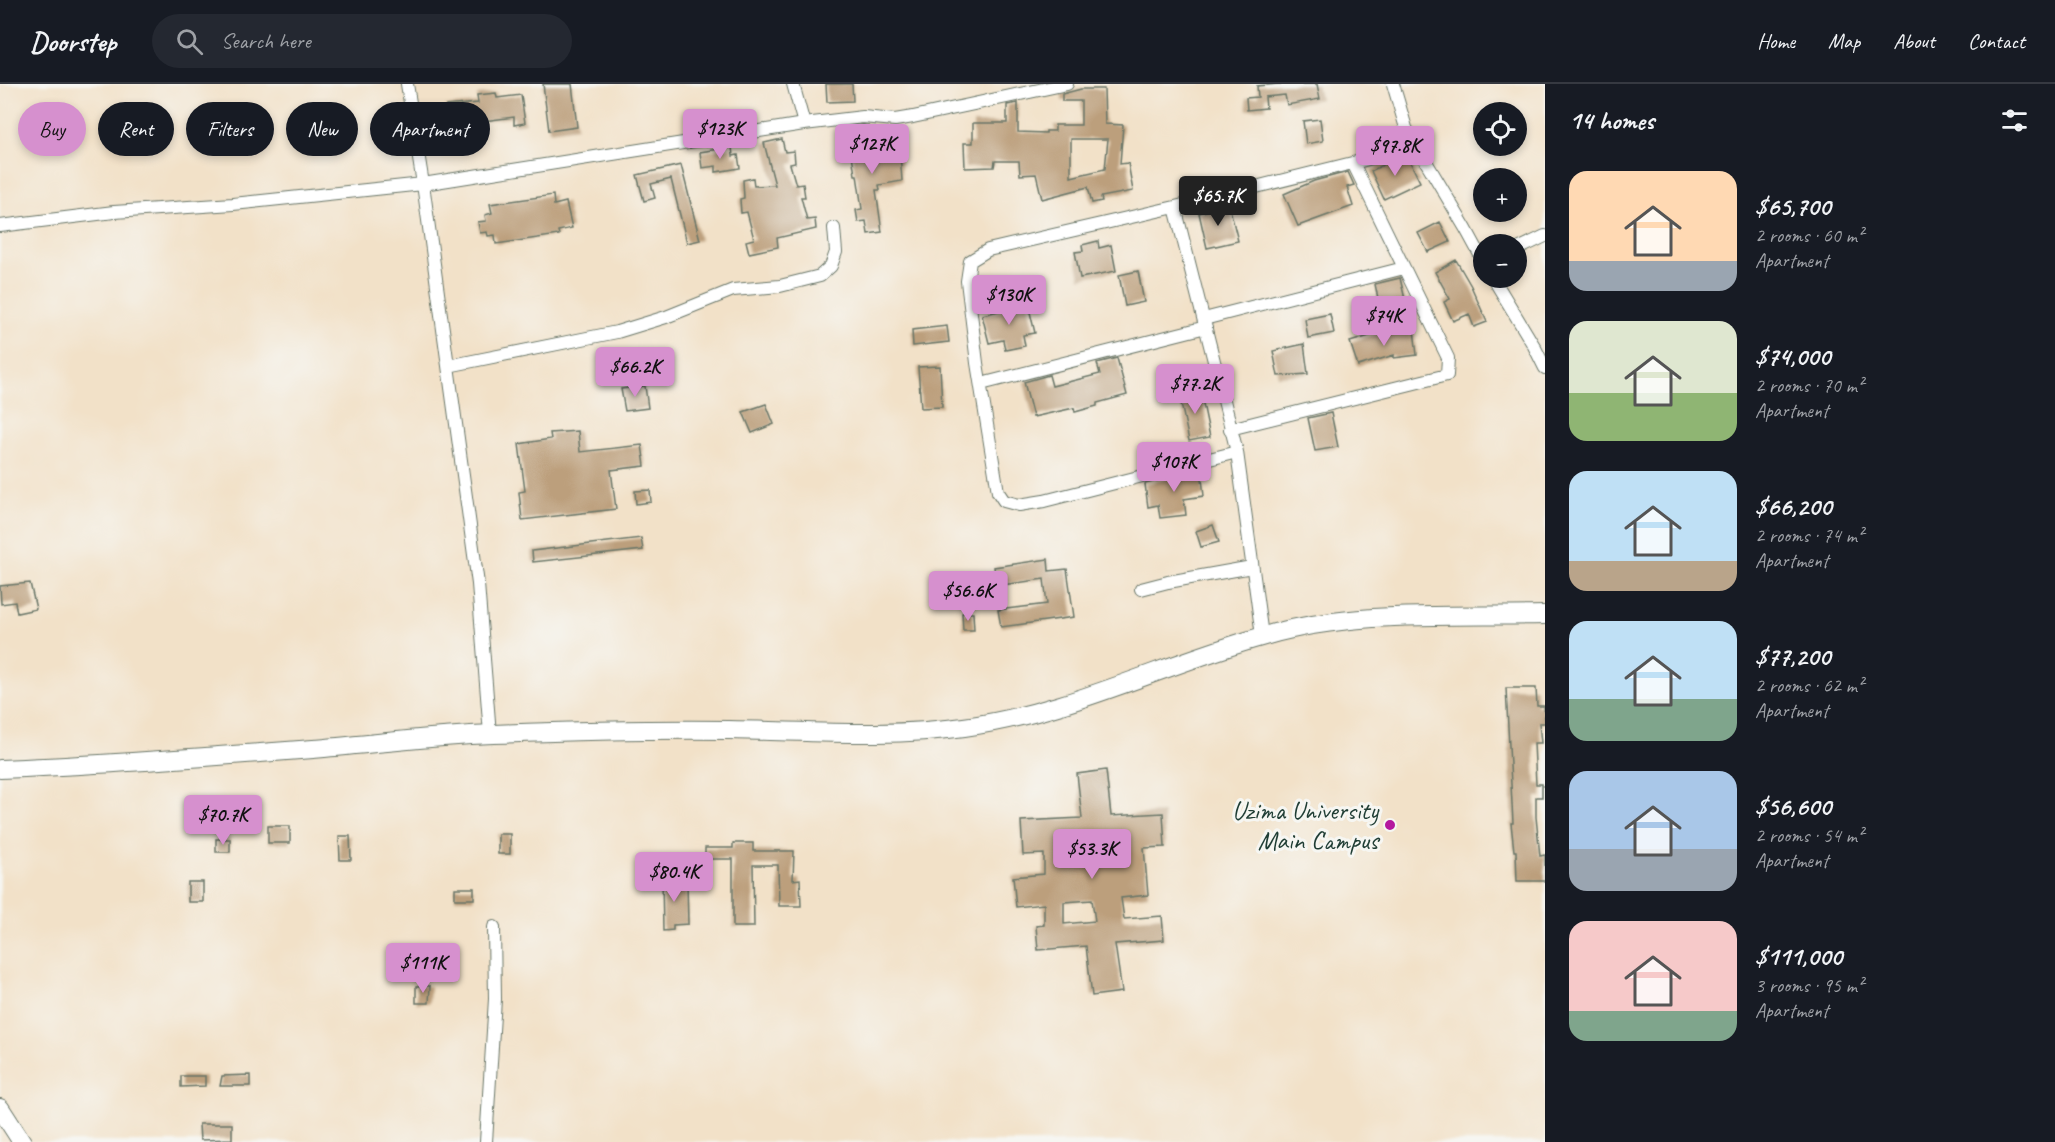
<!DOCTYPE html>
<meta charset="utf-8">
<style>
:root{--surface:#171b24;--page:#242831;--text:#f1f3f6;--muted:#9ea1a6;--line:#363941;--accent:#d690ce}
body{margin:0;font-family:Caveat,sans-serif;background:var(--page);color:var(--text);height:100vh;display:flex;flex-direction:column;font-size:22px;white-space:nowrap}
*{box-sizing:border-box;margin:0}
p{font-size:20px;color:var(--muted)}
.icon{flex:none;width:33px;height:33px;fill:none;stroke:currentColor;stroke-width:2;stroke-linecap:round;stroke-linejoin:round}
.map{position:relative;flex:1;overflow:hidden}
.panel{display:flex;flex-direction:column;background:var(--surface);width:510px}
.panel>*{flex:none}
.top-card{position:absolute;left:18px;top:18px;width:570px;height:54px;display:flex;gap:12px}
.buttons{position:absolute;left:1473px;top:18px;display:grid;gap:12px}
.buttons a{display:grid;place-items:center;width:54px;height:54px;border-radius:50%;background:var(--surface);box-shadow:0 3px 9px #0003;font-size:30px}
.price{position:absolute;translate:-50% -51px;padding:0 14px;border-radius:6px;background:var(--accent);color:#111;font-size:20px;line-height:39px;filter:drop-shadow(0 2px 3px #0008)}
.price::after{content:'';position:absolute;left:50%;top:36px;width:18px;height:14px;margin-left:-9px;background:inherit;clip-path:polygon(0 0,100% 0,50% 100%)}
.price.on{background:#222;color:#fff}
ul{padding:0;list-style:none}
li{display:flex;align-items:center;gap:18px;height:150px;padding:0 24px}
li span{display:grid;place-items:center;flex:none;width:168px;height:120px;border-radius:18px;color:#555}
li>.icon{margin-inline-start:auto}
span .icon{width:72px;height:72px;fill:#fffc;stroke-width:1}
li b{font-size:26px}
h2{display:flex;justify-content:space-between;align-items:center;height:72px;padding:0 24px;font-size:26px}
.pill{padding:0 21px;border-radius:27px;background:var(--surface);box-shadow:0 3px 9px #0003;font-size:21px;line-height:54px}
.pill.on{background:var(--accent);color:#111}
header{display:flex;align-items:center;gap:36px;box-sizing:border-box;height:84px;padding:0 30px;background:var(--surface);border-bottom:2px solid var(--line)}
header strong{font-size:28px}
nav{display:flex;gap:33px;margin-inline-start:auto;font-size:21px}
.search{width:420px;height:54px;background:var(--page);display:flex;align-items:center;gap:15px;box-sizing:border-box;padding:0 21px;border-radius:33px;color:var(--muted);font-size:22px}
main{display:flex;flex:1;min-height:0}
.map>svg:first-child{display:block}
.building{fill:#bc9f7b;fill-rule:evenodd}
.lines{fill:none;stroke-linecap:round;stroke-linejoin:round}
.street-casing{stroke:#697668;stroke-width:14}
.secondary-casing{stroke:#697668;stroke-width:20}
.street{stroke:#fff;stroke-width:12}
.secondary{stroke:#fff;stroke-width:18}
.poi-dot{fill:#b5179e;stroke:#f6f6f2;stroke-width:2}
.labels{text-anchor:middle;stroke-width:6;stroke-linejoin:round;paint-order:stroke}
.poi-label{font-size:26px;fill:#1f3d34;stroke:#f6f6f2;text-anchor:end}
</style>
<header>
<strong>Doorstep</strong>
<div class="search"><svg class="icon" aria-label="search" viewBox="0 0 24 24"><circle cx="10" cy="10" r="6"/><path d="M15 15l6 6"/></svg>Search here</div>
<nav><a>Home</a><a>Map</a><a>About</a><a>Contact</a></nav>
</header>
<main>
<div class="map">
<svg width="1545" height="1058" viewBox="0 0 1545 1058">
<rect width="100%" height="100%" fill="#f6f6f2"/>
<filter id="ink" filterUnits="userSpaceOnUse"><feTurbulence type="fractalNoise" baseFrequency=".0167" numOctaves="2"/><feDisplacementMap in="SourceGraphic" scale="12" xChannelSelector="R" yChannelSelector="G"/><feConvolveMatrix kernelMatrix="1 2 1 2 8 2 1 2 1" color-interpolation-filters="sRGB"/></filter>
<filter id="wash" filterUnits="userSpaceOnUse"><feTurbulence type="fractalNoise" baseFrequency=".008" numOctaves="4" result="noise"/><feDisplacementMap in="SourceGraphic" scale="24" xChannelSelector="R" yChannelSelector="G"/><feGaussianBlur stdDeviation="1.35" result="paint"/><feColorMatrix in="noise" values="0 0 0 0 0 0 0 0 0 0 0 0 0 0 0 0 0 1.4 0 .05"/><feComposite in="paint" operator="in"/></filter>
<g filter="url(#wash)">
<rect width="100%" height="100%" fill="#f2e1c8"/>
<g id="blocks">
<path class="building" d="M 543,0 L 572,0 L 577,43 L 549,47 Z
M 826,0 L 852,0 L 853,17 L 827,18 Z
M 1278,0 L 1317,0 L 1320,15 L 1287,21 L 1285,11 L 1265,13 L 1266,24 L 1247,26 L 1246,14 L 1258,13 L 1257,2 Z
M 1081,5 L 1104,5 L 1105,40 L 1123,41 L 1120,80 L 1128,79 L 1133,107 L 1101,113 L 1102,117 L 1092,119 L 1088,103 L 1042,115 L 1036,90 L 1020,91 L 1019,77 L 995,77 L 994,83 L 965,84 L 964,59 L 973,59 L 973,39 L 1007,39 L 1007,21 L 1018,19 L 1018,48 L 1046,49 L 1046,47 L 1055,47 L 1055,41 L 1081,41 L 1081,17 L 1062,17 L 1062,10 ZM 1071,55 L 1108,55 L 1105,85 L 1071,93 Z
M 496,9 L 497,14 L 521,11 L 525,39 L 514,41 L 514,33 L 468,39 L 469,51 L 450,53 L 446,22 L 478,19 L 477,11 Z
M 1320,35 L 1323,57 L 1306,60 L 1303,37 Z
M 863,41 L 868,42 L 872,71 L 900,69 L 902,97 L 879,101 L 880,106 L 876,106 L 882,148 L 868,150 L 866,137 L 858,138 L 856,126 L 862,125 L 857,91 L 855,91 L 848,43 Z
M 782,55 L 785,68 L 794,67 L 795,79 L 790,80 L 796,101 L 803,100 L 805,113 L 801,113 L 807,136 L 815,135 L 816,145 L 777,154 L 778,163 L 749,169 L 746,157 L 754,155 L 747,128 L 741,129 L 740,115 L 744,114 L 743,96 L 753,94 L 754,102 L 775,101 L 764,59 Z
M 732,63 L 733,72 L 738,71 L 740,84 L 716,88 L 716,82 L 702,84 L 700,68 Z
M 1408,74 L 1420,98 L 1384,115 L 1371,87 L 1389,78 Z
M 681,81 L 700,156 L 687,159 L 671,95 L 651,100 L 655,114 L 644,117 L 637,91 Z
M 1348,88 L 1354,101 L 1347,103 L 1353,122 L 1298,142 L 1284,110 L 1314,97 Z
M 553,111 L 554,121 L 566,118 L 572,144 L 558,147 L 559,151 L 496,160 L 495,151 L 488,152 L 487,148 L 480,149 L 478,138 L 486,137 L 485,131 L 492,129 L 490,120 Z
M 1229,121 L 1238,157 L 1207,164 L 1199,129 Z
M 1440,138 L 1450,158 L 1428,168 L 1418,149 Z
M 1098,157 L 1099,164 L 1111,161 L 1116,187 L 1080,194 L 1075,168 L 1083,167 L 1082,161 Z
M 1456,176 L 1471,202 L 1487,238 L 1474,243 L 1469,230 L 1453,237 L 1444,218 L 1450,215 L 1435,188 Z
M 1138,187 L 1144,218 L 1125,222 L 1119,191 Z
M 1400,194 L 1407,224 L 1381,229 L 1375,200 Z
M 1028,220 L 1035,249 L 1023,251 L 1025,262 L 1005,266 L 1003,256 L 989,259 L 982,231 Z
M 1330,230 L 1334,249 L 1308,254 L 1305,235 Z
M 947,242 L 949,258 L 913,262 L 912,246 Z
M 1414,246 L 1417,271 L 1394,274 L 1394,271 L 1358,282 L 1350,258 L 1382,248 L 1382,250 Z
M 1304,260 L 1308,290 L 1278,292 L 1273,267 Z
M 1117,274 L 1127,311 L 1097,319 L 1097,322 L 1075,328 L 1074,324 L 1033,333 L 1024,298 L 1049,291 L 1052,302 L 1100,290 L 1097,279 Z
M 940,282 L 942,323 L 921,324 L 918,283 Z
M 645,302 L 648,324 L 625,327 L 621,305 Z
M 1200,305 L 1210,353 L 1189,357 L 1179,310 Z
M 766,320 L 774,340 L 752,349 L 743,328 Z
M 1331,329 L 1338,363 L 1315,367 L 1308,334 Z
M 578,347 L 580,368 L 642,361 L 645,382 L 611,386 L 616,425 L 522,436 L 519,408 L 525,407 L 519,360 L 551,355 L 550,349 Z
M 1201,386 L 1204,412 L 1184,415 L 1186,431 L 1160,434 L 1158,421 L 1148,423 L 1145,400 Z
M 650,406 L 651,418 L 636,420 L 635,407 Z
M 1213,441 L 1219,458 L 1201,463 L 1196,447 Z
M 641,454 L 643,466 L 533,478 L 532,467 Z
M 1048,475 L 1049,487 L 1067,485 L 1074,533 L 1001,543 L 998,526 L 1047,520 L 1044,495 L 1002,501 L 1004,517 L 979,520 L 976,499 L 996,496 L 994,483 Z
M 30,499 L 36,525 L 17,529 L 15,518 L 1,520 L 0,502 Z
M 962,529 L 973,529 L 974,546 L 963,546 Z
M 1506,604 L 1536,604 L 1537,622 L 1544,622 L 1545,639 L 1539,639 L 1541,659 L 1534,659 L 1536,700 L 1542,700 L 1542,713 L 1536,713 L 1536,733 L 1540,772 L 1545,771 L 1545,797 L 1517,797 L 1516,767 L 1514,767 L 1511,739 L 1513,739 Z
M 1106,686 L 1111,732 L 1163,729 L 1165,763 L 1144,764 L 1148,811 L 1121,814 L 1124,835 L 1162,832 L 1164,856 L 1115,860 L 1122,908 L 1092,912 L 1086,862 L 1038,866 L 1036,842 L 1044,841 L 1044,820 L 1016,823 L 1013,793 L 1044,790 L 1044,770 L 1023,771 L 1021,737 L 1082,734 L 1077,690 ZM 1092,816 L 1095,837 L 1064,840 L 1064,818 Z
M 268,742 L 290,742 L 290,759 L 268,759 Z
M 498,750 L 510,750 L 510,770 L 498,770 Z
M 339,752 L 350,752 L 351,776 L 340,776 Z
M 216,755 L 230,755 L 230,768 L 216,768 Z
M 733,759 L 753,759 L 753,767 L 794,767 L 793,796 L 800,795 L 801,822 L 779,822 L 778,781 L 753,781 L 754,843 L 733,843 L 733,775 L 705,775 L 705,764 L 733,764 Z
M 662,795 L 683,795 L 683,799 L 687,799 L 688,840 L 673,841 L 673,846 L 663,847 Z
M 188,798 L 203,798 L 203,818 L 188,818 Z
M 455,804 L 474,804 L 474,815 L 455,815 Z
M 416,902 L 430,902 L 429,919 L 416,919 Z
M 250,991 L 250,1002 L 220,1002 L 222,992 Z
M 181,992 L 205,992 L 205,1002 L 181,1003 Z
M 199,1040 L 232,1040 L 232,1055 L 200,1056 Z"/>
</g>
</g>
<g filter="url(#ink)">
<use href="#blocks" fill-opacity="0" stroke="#697668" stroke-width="1.5"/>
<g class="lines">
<g class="street-casing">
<path id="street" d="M 407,0 L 423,100 L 478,500 L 490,650
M 793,0 L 804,40
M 1393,0 L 1406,44 L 1466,145 L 1484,178
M 1175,123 L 1237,368 L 1262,552
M 0,142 L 114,128 L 233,120 L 423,100 L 804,40 L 863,33 L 895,36 L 913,33 L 1067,0
M 1516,166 L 1545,152
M 1493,194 L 1534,262 L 1545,284
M 1204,235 L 1404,184
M 448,282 L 617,248 L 666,233 L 733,206 L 780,202 L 820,192 L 831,182 L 836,168 L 834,144
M 981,300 L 1206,243
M 1230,345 L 1447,291 L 1448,274 L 1353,79
M 1237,368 L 1044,417 L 1019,421 L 1004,417 L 998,408 L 977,279 L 967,197 L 970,177 L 988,166 L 1175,123 L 1417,63
M 1141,505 L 1168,498 L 1252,483
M 486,1058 L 495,915 L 494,843"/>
</g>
<g class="secondary-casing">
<path id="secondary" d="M 0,685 C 105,681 209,673 313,665 C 373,660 433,652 493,650 C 572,647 651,645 729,646 C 808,647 886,654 964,643 C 1069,629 1163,580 1264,552 C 1354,526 1452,533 1545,531
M 0,1024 L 22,1058"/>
</g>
<use href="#street" class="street"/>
<use href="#secondary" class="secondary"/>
</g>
</g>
<circle class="poi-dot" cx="1390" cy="741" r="6"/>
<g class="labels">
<g class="poi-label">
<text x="1378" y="735">Uzima University<tspan x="1378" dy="30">Main Campus</tspan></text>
</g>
</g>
</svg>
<div class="buttons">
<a><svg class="icon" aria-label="locate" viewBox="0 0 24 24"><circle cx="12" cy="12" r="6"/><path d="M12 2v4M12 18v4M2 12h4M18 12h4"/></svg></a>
<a>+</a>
<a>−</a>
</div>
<b class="price" style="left:720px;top:76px">$123K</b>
<b class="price" style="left:872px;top:91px">$127K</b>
<b class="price" style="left:1395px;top:93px">$97.8K</b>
<b class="price on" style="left:1218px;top:143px">$65.7K</b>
<b class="price" style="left:1009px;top:242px">$130K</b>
<b class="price" style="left:1384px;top:263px">$74K</b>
<b class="price" style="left:635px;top:314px">$66.2K</b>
<b class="price" style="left:1195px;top:331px">$77.2K</b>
<b class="price" style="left:1174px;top:409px">$107K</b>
<b class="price" style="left:968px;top:538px">$56.6K</b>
<b class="price" style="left:223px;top:762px">$70.7K</b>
<b class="price" style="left:1092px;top:796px">$53.3K</b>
<b class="price" style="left:674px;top:819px">$80.4K</b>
<b class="price" style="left:423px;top:910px">$111K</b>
<div class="top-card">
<a class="pill on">Buy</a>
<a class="pill">Rent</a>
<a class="pill">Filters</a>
<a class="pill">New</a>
<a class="pill">Apartment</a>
</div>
</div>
<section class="panel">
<h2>14 homes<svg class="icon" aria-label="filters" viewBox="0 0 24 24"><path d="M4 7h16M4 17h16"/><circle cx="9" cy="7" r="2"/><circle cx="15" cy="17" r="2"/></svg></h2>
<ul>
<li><span style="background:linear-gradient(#ffd9b3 75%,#9aa5b1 0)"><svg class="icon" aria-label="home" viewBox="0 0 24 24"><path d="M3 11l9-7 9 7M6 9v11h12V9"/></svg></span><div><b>$65,700</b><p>2 rooms · 60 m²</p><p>Apartment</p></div></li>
<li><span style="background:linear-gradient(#dfe7d0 60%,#8fb573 0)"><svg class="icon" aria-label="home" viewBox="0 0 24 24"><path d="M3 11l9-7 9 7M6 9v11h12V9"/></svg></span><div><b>$74,000</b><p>2 rooms · 70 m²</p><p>Apartment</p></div></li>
<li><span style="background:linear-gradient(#bfe0f5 75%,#b9a48a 0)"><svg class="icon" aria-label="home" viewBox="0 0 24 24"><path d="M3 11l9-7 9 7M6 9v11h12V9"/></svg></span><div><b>$66,200</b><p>2 rooms · 74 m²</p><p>Apartment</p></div></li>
<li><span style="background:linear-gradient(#bfe0f5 65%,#7fa58c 0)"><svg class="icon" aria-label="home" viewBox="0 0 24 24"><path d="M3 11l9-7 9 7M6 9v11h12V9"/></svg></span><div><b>$77,200</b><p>2 rooms · 62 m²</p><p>Apartment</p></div></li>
<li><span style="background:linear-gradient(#a9c7e8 65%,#9aa5b1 0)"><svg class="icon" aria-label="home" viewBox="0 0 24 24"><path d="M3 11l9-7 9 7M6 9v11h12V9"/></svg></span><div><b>$56,600</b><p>2 rooms · 54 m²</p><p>Apartment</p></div></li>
<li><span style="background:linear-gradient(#f6c9c9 75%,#7fa58c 0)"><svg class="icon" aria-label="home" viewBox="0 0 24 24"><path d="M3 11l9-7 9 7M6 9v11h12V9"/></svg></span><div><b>$111,000</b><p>3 rooms · 95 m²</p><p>Apartment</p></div></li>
</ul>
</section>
</main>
